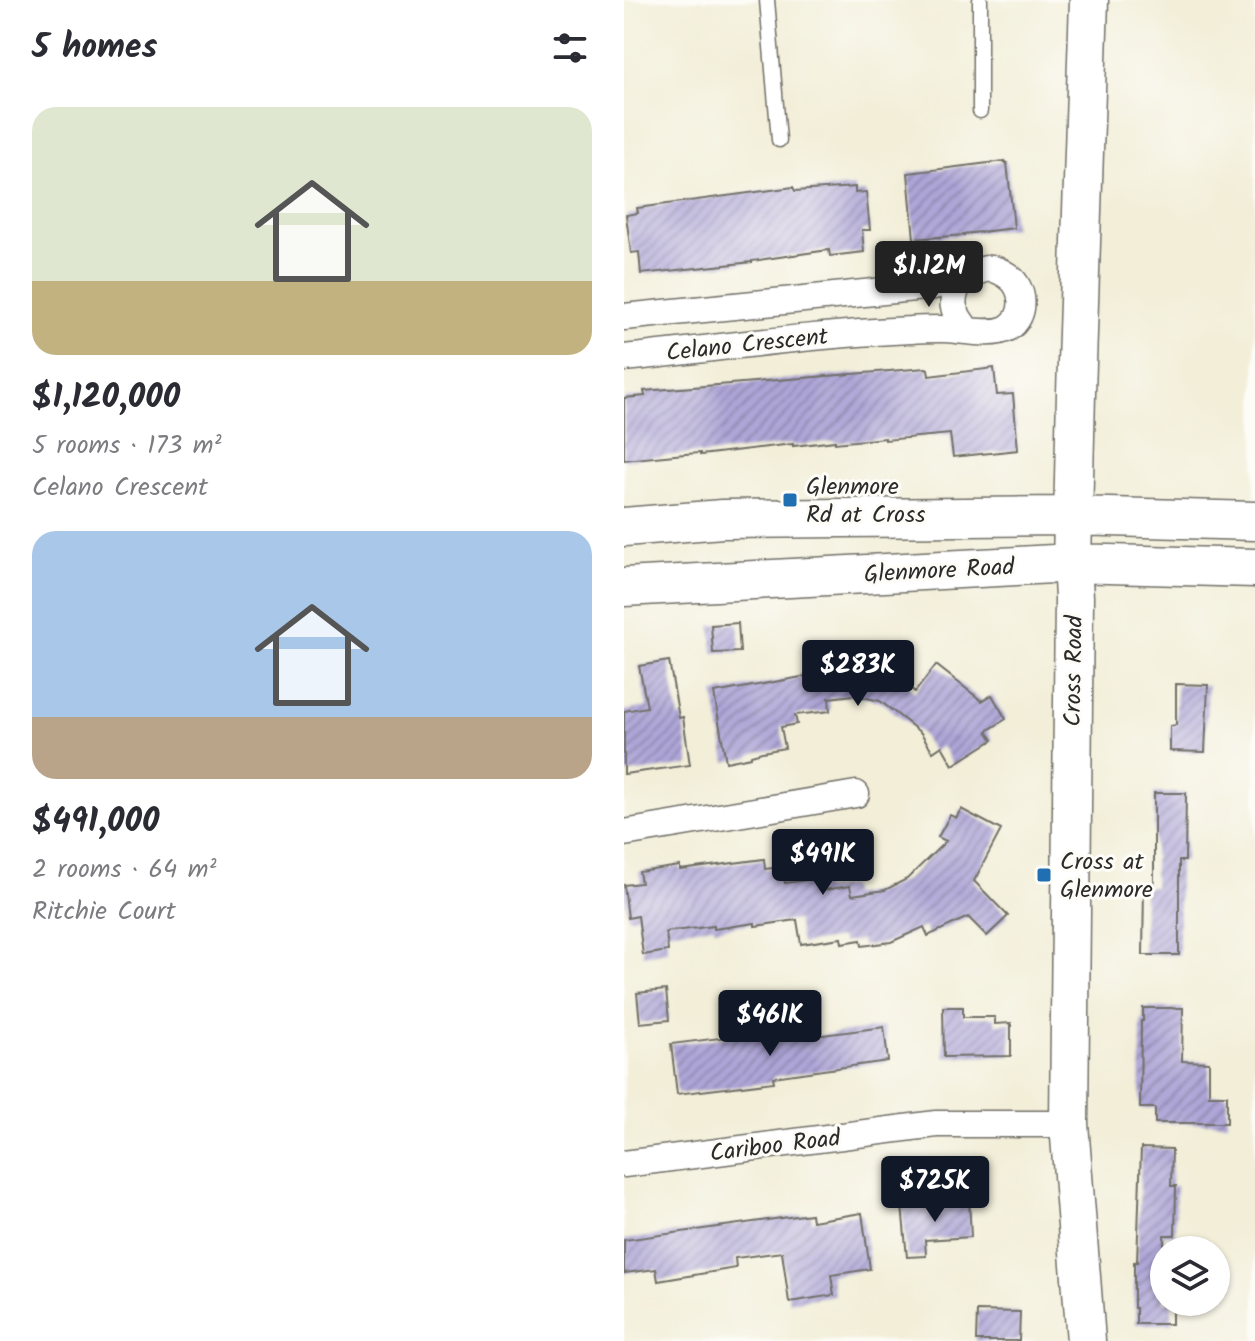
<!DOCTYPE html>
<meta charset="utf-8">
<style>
:root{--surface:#fff;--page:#f2f2f3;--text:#2b2b33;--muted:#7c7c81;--accent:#111827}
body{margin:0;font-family:Kalam,sans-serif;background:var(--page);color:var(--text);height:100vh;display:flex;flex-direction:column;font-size:30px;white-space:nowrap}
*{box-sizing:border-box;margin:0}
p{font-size:26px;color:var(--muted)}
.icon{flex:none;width:44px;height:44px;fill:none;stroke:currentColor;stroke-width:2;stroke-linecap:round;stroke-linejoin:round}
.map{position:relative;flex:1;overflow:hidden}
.panel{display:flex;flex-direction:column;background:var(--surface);width:624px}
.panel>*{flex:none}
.buttons{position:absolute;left:526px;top:1236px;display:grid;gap:16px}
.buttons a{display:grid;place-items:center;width:80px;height:80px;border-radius:50%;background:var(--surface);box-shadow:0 2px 6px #0004;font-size:40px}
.price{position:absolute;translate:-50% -68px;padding:0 18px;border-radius:8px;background:var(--accent);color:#fff;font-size:26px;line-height:52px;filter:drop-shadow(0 2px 4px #0008)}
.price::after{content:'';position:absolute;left:50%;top:48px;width:24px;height:18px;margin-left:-12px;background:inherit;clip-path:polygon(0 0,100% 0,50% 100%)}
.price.on{background:#222;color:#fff}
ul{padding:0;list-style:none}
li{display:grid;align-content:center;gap:16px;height:424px;padding:0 32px}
li span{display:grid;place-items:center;height:248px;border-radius:24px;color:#555}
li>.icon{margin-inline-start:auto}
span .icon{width:144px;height:144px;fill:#fffc;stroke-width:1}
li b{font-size:34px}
h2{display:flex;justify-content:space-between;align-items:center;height:96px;padding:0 32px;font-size:34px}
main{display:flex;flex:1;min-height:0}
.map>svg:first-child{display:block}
.building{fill:url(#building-hatch)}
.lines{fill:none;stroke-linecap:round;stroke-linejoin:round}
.lane-casing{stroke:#716f68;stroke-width:17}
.street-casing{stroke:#716f68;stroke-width:29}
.secondary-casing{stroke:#716f68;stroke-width:41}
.lane{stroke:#fff;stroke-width:14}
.street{stroke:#fff;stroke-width:26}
.secondary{stroke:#fff;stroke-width:38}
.poi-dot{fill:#1f6fb2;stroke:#fdfcf7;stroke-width:3}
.labels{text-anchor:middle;stroke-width:6;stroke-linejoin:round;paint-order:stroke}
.street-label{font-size:24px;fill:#2b2b2b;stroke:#fdfcf7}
.poi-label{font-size:24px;fill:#2b2b2b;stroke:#fdfcf7;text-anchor:start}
</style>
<main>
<section class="panel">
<h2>5 homes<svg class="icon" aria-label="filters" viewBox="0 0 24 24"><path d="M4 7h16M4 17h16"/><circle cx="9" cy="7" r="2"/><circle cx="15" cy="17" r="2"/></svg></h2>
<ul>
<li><span style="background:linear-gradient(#dfe7d0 70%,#c2b280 0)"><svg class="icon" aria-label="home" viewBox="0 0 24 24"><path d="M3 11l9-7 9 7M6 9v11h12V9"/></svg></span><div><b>$1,120,000</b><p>5 rooms · 173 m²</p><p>Celano Crescent</p></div></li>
<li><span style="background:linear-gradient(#a9c7e8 75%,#b9a48a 0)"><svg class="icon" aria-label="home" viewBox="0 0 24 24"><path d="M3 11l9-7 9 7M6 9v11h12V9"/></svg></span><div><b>$491,000</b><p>2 rooms · 64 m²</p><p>Ritchie Court</p></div></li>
</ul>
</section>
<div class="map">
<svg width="631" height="1341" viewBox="0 0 631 1341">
<defs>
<pattern id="building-hatch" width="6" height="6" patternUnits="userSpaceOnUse" patternTransform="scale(2)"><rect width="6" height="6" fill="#aea6d7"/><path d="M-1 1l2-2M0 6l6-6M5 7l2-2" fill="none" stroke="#8e87af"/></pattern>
</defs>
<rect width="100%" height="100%" fill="#fdfcf7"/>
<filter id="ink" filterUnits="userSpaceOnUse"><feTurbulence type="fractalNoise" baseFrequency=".0125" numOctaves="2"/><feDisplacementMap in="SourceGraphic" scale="16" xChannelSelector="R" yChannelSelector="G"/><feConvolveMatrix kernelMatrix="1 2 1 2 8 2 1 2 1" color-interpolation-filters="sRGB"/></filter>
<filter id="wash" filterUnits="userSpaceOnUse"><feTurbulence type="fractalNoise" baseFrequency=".006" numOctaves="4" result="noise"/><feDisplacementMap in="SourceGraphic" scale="32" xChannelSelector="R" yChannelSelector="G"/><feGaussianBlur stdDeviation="1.8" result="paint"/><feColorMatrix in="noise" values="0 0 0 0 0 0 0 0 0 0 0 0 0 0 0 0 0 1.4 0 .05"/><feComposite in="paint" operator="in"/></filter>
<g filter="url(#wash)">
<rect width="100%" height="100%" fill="#f2eed8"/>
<g id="blocks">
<path class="building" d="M 381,161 L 381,163 L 383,163 L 390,228 L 340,234 L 340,235 L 290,239 L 284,173 Z
M 169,187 L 171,191 L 231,187 L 231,193 L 242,192 L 246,230 L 238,230 L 240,252 L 206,256 L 205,250 L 128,261 L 128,262 L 17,274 L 15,252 L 7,253 L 2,215 L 14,213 L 13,208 Z
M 302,368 L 304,369 L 305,376 L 370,368 L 373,395 L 389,394 L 394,450 L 329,457 L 326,434 L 261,440 L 261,438 L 211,443 L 211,441 L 169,446 L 169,444 L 76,455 L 76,453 L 61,454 L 0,460 L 0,398 L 21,396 L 20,391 Z
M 114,623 L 116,652 L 89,653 L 87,625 Z
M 241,644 L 268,650 L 263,670 L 291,692 L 312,665 L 358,701 L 368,695 L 382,719 L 363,731 L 369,740 L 329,765 L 318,746 L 309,752 L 297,733 L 256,701 L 230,695 L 205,698 L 206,711 L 171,715 L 173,724 L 157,727 L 161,748 L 138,752 L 127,755 L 127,757 L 102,762 L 90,693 L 243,665 Z
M 45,661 L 55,718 L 59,717 L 66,765 L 0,774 L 0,711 L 23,707 L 15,666 Z
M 552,684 L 584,685 L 581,752 L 546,751 L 546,726 L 552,725 Z
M 530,793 L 562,793 L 561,861 L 555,861 L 555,955 L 519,955 L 520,887 L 530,887 Z
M 337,809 L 377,830 L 350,881 L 384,916 L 363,936 L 344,917 L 304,936 L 300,927 L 267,942 L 238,946 L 237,940 L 218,943 L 217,938 L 177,944 L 173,920 L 131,926 L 131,923 L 90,929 L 90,926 L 42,932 L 44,951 L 19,955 L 14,916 L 4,918 L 0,885 L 17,883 L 15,872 L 56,866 L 56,870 L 140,859 L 141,869 L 158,867 L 161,883 L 198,878 L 200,890 L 226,886 L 228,895 L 261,890 L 283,879 L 322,841 L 314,837 L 326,815 L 332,818 Z
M 42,990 L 45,1020 L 16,1023 L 13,993 Z
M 319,1007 L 339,1007 L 339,1017 L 371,1017 L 371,1024 L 387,1023 L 387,1056 L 320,1057 Z
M 519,1008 L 559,1008 L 558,1061 L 585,1062 L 585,1095 L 603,1095 L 603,1123 L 531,1123 L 531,1108 L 516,1108 L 517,1021 L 519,1021 Z
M 260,1027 L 264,1061 L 149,1077 L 150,1082 L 53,1094 L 47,1044 L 144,1032 L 145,1042 Z
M 517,1148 L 548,1149 L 547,1186 L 552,1186 L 551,1235 L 540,1235 L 540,1302 L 548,1302 L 548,1324 L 512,1324 L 512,1308 L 510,1308 L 510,1262 L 513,1262 Z
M 345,1199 L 347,1237 L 301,1240 L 302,1256 L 283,1257 L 278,1206 L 295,1205 L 295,1203 Z
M 238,1213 L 246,1269 L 207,1275 L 210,1295 L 165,1302 L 158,1252 L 111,1258 L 112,1268 L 34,1281 L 32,1269 L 0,1273 L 0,1240 L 187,1214 L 188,1221 Z
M 353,1311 L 396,1312 L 395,1341 L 352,1341 Z"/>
</g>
</g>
<g filter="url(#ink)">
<use href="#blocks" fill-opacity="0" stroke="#716f68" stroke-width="2"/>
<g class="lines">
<g class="lane-casing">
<path id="lane" d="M 143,0 L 155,140
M 356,0 L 356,111"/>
</g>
<g class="street-casing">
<path id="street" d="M 336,280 C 325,304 328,310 343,330
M 0,317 L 310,286 C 318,284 326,283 334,281 C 354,274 362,260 384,276 C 401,288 403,316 384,328 C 368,337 336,329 317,329 C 307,329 297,329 287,330 C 191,334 95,348 0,358
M 0,833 L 232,794
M 0,1164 L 312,1124 L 445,1124"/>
</g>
<g class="secondary-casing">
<path id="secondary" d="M 0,527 L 98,519 L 449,516 L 631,521
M 0,587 L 448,563 L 631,568
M 462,1341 L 445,1124 L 450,597 L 448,563 L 452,393 L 465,0"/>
</g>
<use href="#lane" class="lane"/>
<use href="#street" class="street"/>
<use href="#secondary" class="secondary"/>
</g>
</g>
<g class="poi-dot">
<rect x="158" y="492" width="16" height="16" rx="4"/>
<rect x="412" y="867" width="16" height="16" rx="4"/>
</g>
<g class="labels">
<g class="street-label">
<text transform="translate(123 344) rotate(-6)" y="8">Celano Crescent</text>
<text transform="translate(315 570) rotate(-3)" y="8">Glenmore Road</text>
<text transform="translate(449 671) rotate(-89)" y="8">Cross Road</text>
<text transform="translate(151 1145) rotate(-7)" y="8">Cariboo Road</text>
</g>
<g class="poi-label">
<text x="182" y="494">Glenmore<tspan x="182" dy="28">Rd at Cross</tspan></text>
<text x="436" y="869">Cross at<tspan x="436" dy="28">Glenmore</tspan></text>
</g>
</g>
</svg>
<div class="buttons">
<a><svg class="icon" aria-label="layers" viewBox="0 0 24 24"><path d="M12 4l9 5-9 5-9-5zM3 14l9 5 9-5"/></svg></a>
</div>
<b class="price on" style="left:305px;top:309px">$1.12M</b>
<b class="price" style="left:234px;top:708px">$283K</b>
<b class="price" style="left:199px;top:897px">$491K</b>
<b class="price" style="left:146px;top:1058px">$461K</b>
<b class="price" style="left:311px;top:1224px">$725K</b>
</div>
</main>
